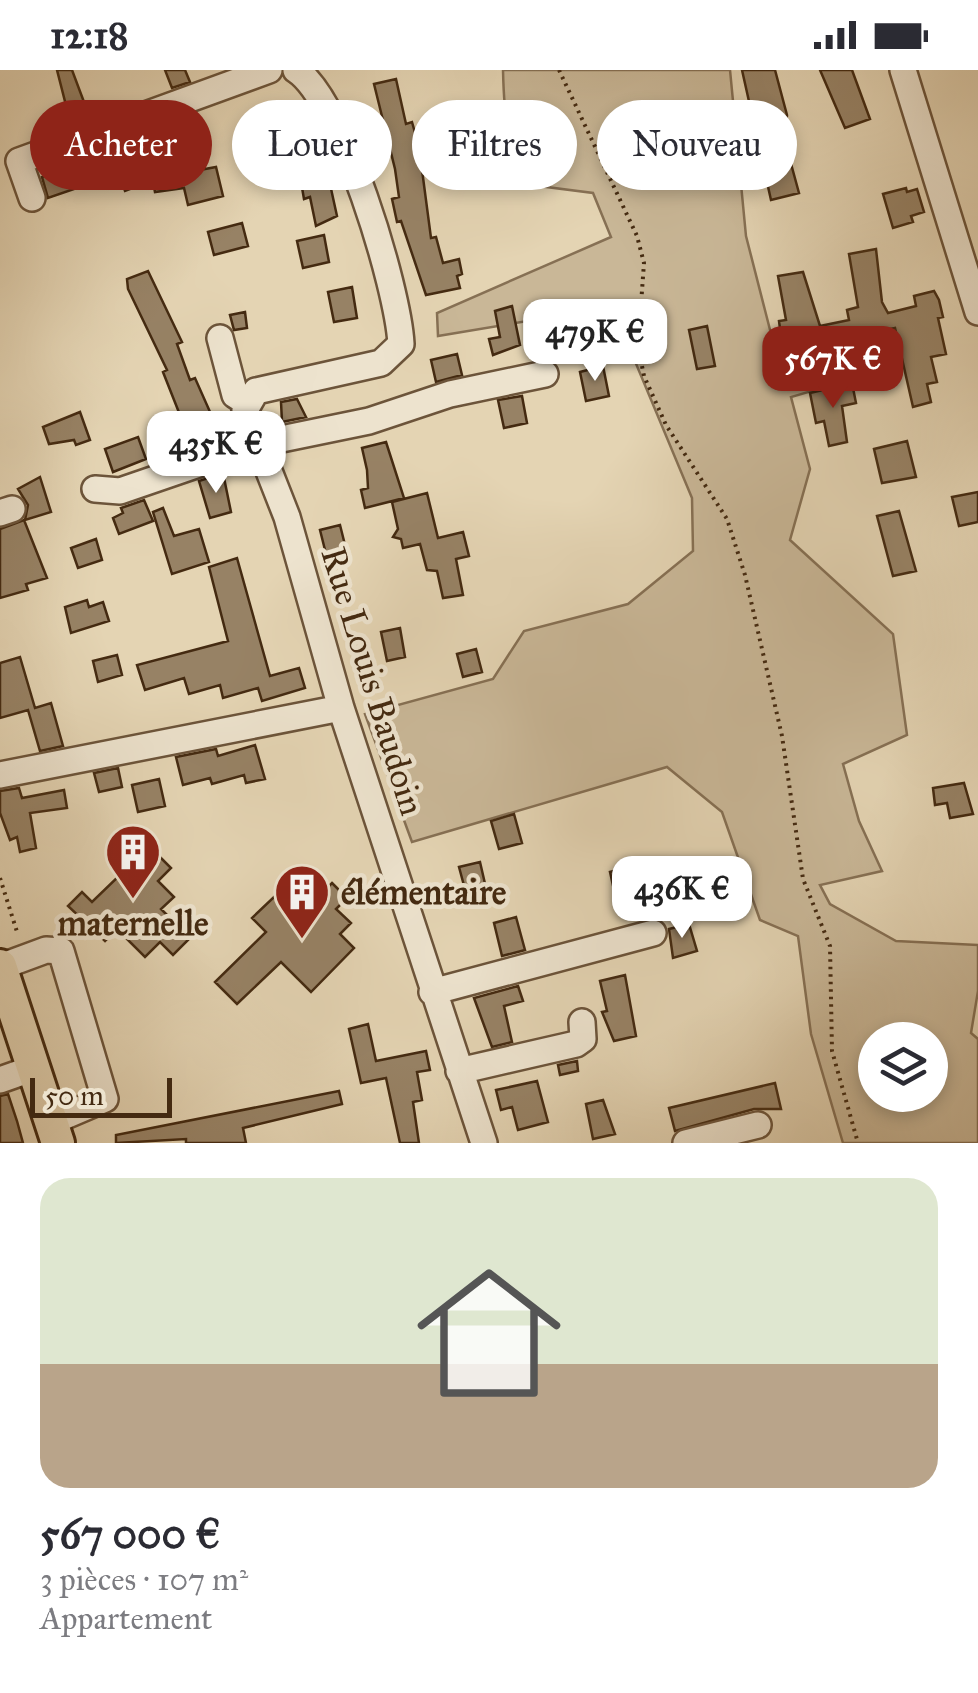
<!DOCTYPE html>
<html lang="fr">
<meta charset="utf-8">
<style>
:root{--surface:#fff;--page:#f7f7f7;--text:#2b2b33;--muted:#7c7c81;--line:#e1e1e2;--accent:#8f2418}
body{margin:0;font-family:"IM FELL Great Primer",serif;background:var(--page);color:var(--text);height:100vh;display:flex;flex-direction:column;font-size:38px;white-space:nowrap}
*{box-sizing:border-box;margin:0}
p{font-size:32px;color:var(--muted)}
.icon{flex:none;width:55px;height:55px;fill:none;stroke:currentColor;stroke-width:2;stroke-linecap:round;stroke-linejoin:round}
.map{position:relative;height:1073px;overflow:hidden}
.details{display:flex;flex-direction:column;background:var(--surface);flex:1}
.details>*{flex:none}
.banner{position:absolute;left:30px;top:30px;width:920px;height:90px;display:flex;gap:20px}
.fabs{position:absolute;left:858px;top:952px;display:grid;gap:20px}
.fabs a{display:grid;place-items:center;width:90px;height:90px;border-radius:50%;background:var(--surface);box-shadow:0 5px 15px #0003;font-size:50px}
.scale{position:absolute;left:30px;bottom:25px;width:142px;box-sizing:border-box;padding-left:10px;border:5px solid #442a11;border-top:0;font-size:28px;line-height:35px;white-space:nowrap;color:#442a11;-webkit-text-stroke:8px #ede3ce;paint-order:stroke}
.price{position:absolute;translate:-50% -85px;padding:0 22px;border-radius:20px;background:#fff;color:#222;font-size:32px;line-height:65px;filter:drop-shadow(0 2px 5px #0008)}
.price::after{content:'';position:absolute;left:50%;top:60px;width:30px;height:22px;margin-left:-15px;background:inherit;clip-path:polygon(0 0,100% 0,50% 100%)}
.price.selected{background:var(--accent);color:#fff}
ul{padding:0;list-style:none}
li{display:grid;align-content:center;gap:20px;height:530px;padding:0 40px}
li+li{border-top:2px solid var(--line)}
li span{display:grid;place-items:center;height:310px;border-radius:30px;color:#555}
li>.icon{margin-inline-start:auto}
span .icon{width:180px;height:180px;fill:#fffc;stroke-width:1}
li b{font-size:42px}
.tag{padding:0 35px;border-radius:45px;background:var(--surface);box-shadow:0 5px 15px #0003;font-size:35px;line-height:90px}
.tag.selected{background:var(--accent);color:#fff}
.status{display:flex;justify-content:space-between;align-items:center;height:70px;padding:0 50px;background:var(--surface);direction:ltr}
.status svg{height:28px;fill:currentColor}
.map>svg:first-child{display:block}
.green{fill:#c9b797;stroke:#867054;stroke-width:2.5;fill-rule:evenodd}
.building{fill:#978265;stroke:#442a11;stroke-width:2.5}
.lines{fill:none;stroke-linecap:round;stroke-linejoin:round}
.minor-casing{stroke:#6c543a;stroke-width:30}
.major-casing{stroke:#442a11;stroke-width:38}
.path{stroke:#442a11;stroke-width:4;stroke-dasharray:2.5 5;stroke-linecap:butt}
.minor{stroke:#ede3ce;stroke-width:25}
.major{stroke:#e4d4b3;stroke-width:32}
.labels{text-anchor:middle;stroke-width:9;stroke-linejoin:round;paint-order:stroke}
.street-label{font-size:35px;fill:#442a11;stroke:#ede3ce}
.poi-label{font-size:35px;font-weight:bold;fill:#442a11;stroke:#ede3ce;text-anchor:start}
</style>
<div class="status"><b>12:18</b><svg viewBox="0 0 49 12"><path d="M0 12V9h3v3zM5 12V6h3v6zM10 12V3h3v9zM15 12V0h3v12zM26 1h20v11H26zM47 4h2v5h-2z"/></svg></div>
<div class="map">
<svg width="978" height="1073" viewBox="0 0 978 1073">
<rect width="100%" height="100%" fill="#e4d4b3"/>
<filter id="stains"><feTurbulence type="fractalNoise" baseFrequency=".002" numOctaves="4"/><feColorMatrix values="0 0 0 0 .2 0 0 0 0 .09 0 0 0 0 .02 0 0 0 .5 -.17"/></filter>
<radialGradient id="worn" r=".72"><stop offset=".6" stop-color="#630" stop-opacity="0"/><stop offset="1" stop-color="#630" stop-opacity=".3"/></radialGradient>
<path class="green" d="M 503,0 L 730,0 L 746,166 L 779,295 L 819,285 L 829,316 L 791,327 L 810,399 L 790,470 L 893,564 L 907,665 L 843,694 L 859,751 L 882,801 L 820,815 L 830,834 L 896,871 L 978,875 L 978,921 L 971,963 L 978,969 L 978,1073 L 843,1073 L 811,964 L 798,866 L 760,850 L 722,742 L 667,697 L 412,772 L 365,644 L 493,609 L 524,561 L 628,534 L 693,481 L 692,428 L 622,260 L 551,247 L 438,266 L 437,243 L 611,167 L 593,123 L 531,115 C 506,77 504,44 503,0 ZM 875,970 L 930,970 L 930,1025 L 875,1025 Z"/>
<path class="building" d="M 57,0 L 72,0 L 90,48 L 71,55 Z
M 165,0 L 185,0 L 190,12 L 172,18 Z
M 742,0 L 775,0 L 787,45 L 786,56 L 781,57 L 799,123 L 771,130 Z
M 820,0 L 852,0 L 870,49 L 845,58 Z
M 396,9 L 406,54 L 412,52 L 419,77 L 431,168 L 436,167 L 443,193 L 459,189 L 462,204 L 457,206 L 460,218 L 426,225 L 401,151 L 397,152 L 392,129 L 399,127 L 395,99 L 374,14 Z
M 297,33 L 302,68 L 282,71 L 277,35 Z
M 195,64 L 205,99 L 216,97 L 223,126 L 188,135 L 184,118 L 155,122 L 153,112 L 189,103 L 179,69 Z
M 132,72 L 146,113 L 125,121 L 110,80 Z
M 69,97 L 77,118 L 48,128 L 42,107 Z
M 328,105 L 337,146 L 316,156 L 310,127 L 304,129 L 301,112 Z
M 906,118 L 907,122 L 917,119 L 924,142 L 911,146 L 913,152 L 893,158 L 883,124 Z
M 242,153 L 248,176 L 214,185 L 208,162 Z
M 324,165 L 329,192 L 303,198 L 297,171 Z
M 876,179 L 882,232 L 888,243 L 916,236 L 914,226 L 934,221 L 939,230 L 943,247 L 938,248 L 946,284 L 931,287 L 937,312 L 927,314 L 931,332 L 913,337 L 895,258 L 783,281 L 779,251 L 786,250 L 778,206 L 803,202 L 820,256 L 849,250 L 847,240 L 858,237 L 849,184 Z
M 148,201 L 182,272 L 177,274 L 190,310 L 195,308 L 222,369 L 193,378 L 163,302 L 167,300 L 128,219 L 127,209 Z
M 352,217 L 357,248 L 334,252 L 328,222 Z
M 512,236 L 520,275 L 493,285 L 489,269 L 500,267 L 495,241 Z
M 245,242 L 247,258 L 234,260 L 230,245 Z
M 707,256 L 715,296 L 697,299 L 689,260 Z
M 457,284 L 462,305 L 436,312 L 431,290 Z
M 603,296 L 609,326 L 586,331 L 580,302 Z
M 852,313 L 856,333 L 842,336 L 847,372 L 829,376 L 824,351 L 816,353 L 810,323 Z
M 522,326 L 527,353 L 504,358 L 498,330 Z
M 297,329 L 306,347 L 282,352 L 281,332 Z
M 80,342 L 90,370 L 76,375 L 74,370 L 49,374 L 43,357 Z
M 138,367 L 146,389 L 113,402 L 105,379 Z
M 907,371 L 916,407 L 882,413 L 874,379 Z
M 386,372 L 404,428 L 365,438 L 361,420 L 368,418 L 367,400 L 362,378 Z
M 223,403 L 231,442 L 210,448 L 199,411 Z
M 40,407 L 51,442 L 25,450 L 28,435 L 18,419 Z
M 978,422 L 978,452 L 959,456 L 952,427 Z
M 427,423 L 438,468 L 463,462 L 469,486 L 456,489 L 463,525 L 443,528 L 437,501 L 427,500 L 420,474 L 403,478 L 401,469 L 393,467 L 398,459 L 392,432 Z
M 144,430 L 153,451 L 119,464 L 113,448 L 123,443 L 121,438 Z
M 163,438 L 174,466 L 199,459 L 209,492 L 172,504 L 153,442 Z
M 899,441 L 916,501 L 893,506 L 877,446 Z
M 24,450 L 47,508 L 26,514 L 28,520 L 0,528 L 0,459 Z
M 340,455 L 346,479 L 326,484 L 320,460 Z
M 96,469 L 102,490 L 78,498 L 71,478 Z
M 237,488 L 270,606 L 299,598 L 305,618 L 262,631 L 258,618 L 223,628 L 220,615 L 189,624 L 184,608 L 145,620 L 137,595 L 228,571 L 209,497 Z
M 87,530 L 89,537 L 103,532 L 109,551 L 71,563 L 65,537 Z
M 400,558 L 405,587 L 387,591 L 381,562 Z
M 476,579 L 482,602 L 463,607 L 457,584 Z
M 117,585 L 122,605 L 98,612 L 93,591 Z
M 20,587 L 35,638 L 51,633 L 63,676 L 40,681 L 28,640 L 0,648 L 0,593 Z
M 255,675 L 265,709 L 246,713 L 244,705 L 212,714 L 210,708 L 183,715 L 176,687 L 216,679 L 218,686 Z
M 118,698 L 122,717 L 99,722 L 94,703 Z
M 159,709 L 165,736 L 138,742 L 132,715 Z
M 964,713 L 973,744 L 950,748 L 947,733 L 935,735 L 933,718 Z
M 19,718 L 22,728 L 64,720 L 67,738 L 30,743 L 36,778 L 20,782 L 17,767 L 10,770 L 0,743 L 0,721 Z
M 514,744 L 522,773 L 499,779 L 491,751 Z
M 155,782 L 171,798 L 158,811 L 174,827 L 161,839 L 190,868 L 173,885 L 160,872 L 145,887 L 117,859 L 105,871 L 68,836 L 82,822 L 92,832 L 120,805 L 114,799 L 131,783 L 142,794 Z
M 480,792 L 486,818 L 466,823 L 459,797 Z
M 633,796 L 640,823 L 616,829 L 610,802 Z
M 332,813 L 347,828 L 336,839 L 351,853 L 340,864 L 354,878 L 311,922 L 281,892 L 237,934 L 215,912 L 266,862 L 252,848 L 274,827 L 289,842 L 314,816 L 321,824 Z
M 516,847 L 525,880 L 502,886 L 494,853 Z
M 689,854 L 697,881 L 673,888 L 669,859 Z
M 625,905 L 636,966 L 614,971 L 602,942 L 607,941 L 600,911 Z
M 518,916 L 523,931 L 504,936 L 512,972 L 492,977 L 474,928 Z
M 368,954 L 376,991 L 426,981 L 430,1000 L 417,1002 L 422,1030 L 413,1032 L 419,1073 L 400,1073 L 386,1008 L 361,1013 L 349,959 Z
M 577,991 L 578,1001 L 560,1005 L 558,995 Z
M 537,1011 L 548,1052 L 518,1060 L 512,1037 L 501,1040 L 496,1020 Z
M 775,1013 L 781,1039 L 754,1039 L 675,1061 L 669,1038 Z
M 339,1021 L 342,1034 L 243,1058 L 246,1073 L 186,1073 L 186,1069 L 116,1073 L 116,1065 Z
M 8,1024 L 17,1051 L 23,1073 L 0,1073 L 0,1026 Z
M 603,1030 L 615,1064 L 593,1069 L 586,1034 Z"/>
<g class="lines">
<g class="minor-casing">
<path id="minor" d="M 296,0 C 341,29 398,217 401,274 L 381,293 L 256,321 L 245,340 L 287,447 L 341,638 L 484,1073
M 903,0 L 978,242
M 32,128 L 19,91 L 269,0
M 220,268 L 235,325 L 246,332
M 95,419 L 120,421 L 257,374 L 369,351 L 450,324 L 545,304
M 0,443 L 12,439
M 0,705 L 341,638
M 0,897 L 46,880 L 61,881 L 105,1029 L 51,1052
M 432,922 L 653,863
M 459,1001 L 576,974 L 583,969 L 582,952
M 0,1010 L 34,998
M 686,1073 L 758,1055"/>
</g>
<g class="major-casing">
<path id="major" d="M 0,896 L 58,1073"/>
</g>
<path class="path" d="M 559,0 L 637,166 L 644,193 L 638,276 L 644,306 L 666,355 L 727,449 L 745,505 L 782,666 L 803,809 L 830,876 L 832,981 L 858,1073
M 0,808 L 18,865"/>
<use href="#minor" class="minor"/>
<use href="#major" class="major"/>
</g>
<defs>
<g id="building-pin" transform="scale(2.875)"><path d="M0 17L-7.5 6A9.5 9.5 0 1 1 7.5 6Z" fill="#8f2418" stroke="#ede3ce"/><path d="M-4-6H4V6H1V3H-1V6H-4ZM-2.5-4.3h1.7v1.8h-1.7ZM.8-4.3h1.7v1.8H.8ZM-2.5-1h1.7V.8h-1.7ZM.8-1h1.7V.8H.8Z" fill="#fff"/></g>
</defs>
<g fill-rule="evenodd">
<use href="#building-pin" x="133" y="782"/>
<use href="#building-pin" x="302" y="822"/>
</g>
<g class="labels">
<g class="street-label">
<text transform="translate(373 611) rotate(73)" y="12">Rue Louis Baudoin</text>
</g>
<g class="poi-label">
<text x="341" y="834">élémentaire</text>
<text x="133" y="865" text-anchor="middle">maternelle</text>
</g>
</g>
<rect width="100%" height="100%" filter="url(#stains)"/>
<rect width="100%" height="100%" fill="url(#worn)"/>
</svg>
<div class="fabs">
<a><svg class="icon" aria-label="layers" viewBox="0 0 24 24"><path d="M12 4l9 5-9 5-9-5zM3 14l9 5 9-5"/></svg></a>
</div>
<div class="scale">50 m</div>
<b class="price" style="left:595px;top:314px">479K €</b>
<b class="price selected" style="left:833px;top:341px">567K €</b>
<b class="price" style="left:216px;top:426px">435K €</b>
<b class="price" style="left:682px;top:871px">436K €</b>
<div class="banner">
<a class="tag selected">Acheter</a>
<a class="tag">Louer</a>
<a class="tag">Filtres</a>
<a class="tag">Nouveau</a>
</div>
</div>
<section class="details">
<ul>
<li><span style="background:linear-gradient(#dfe7d0 60%,#b9a48a 0)"><svg class="icon" aria-label="home" viewBox="0 0 24 24"><path d="M3 11l9-7 9 7M6 9v11h12V9"/></svg></span><div><b>567 000 €</b><p>3 pièces · 107 m²</p><p>Appartement</p></div></li>
</ul>
</section>
